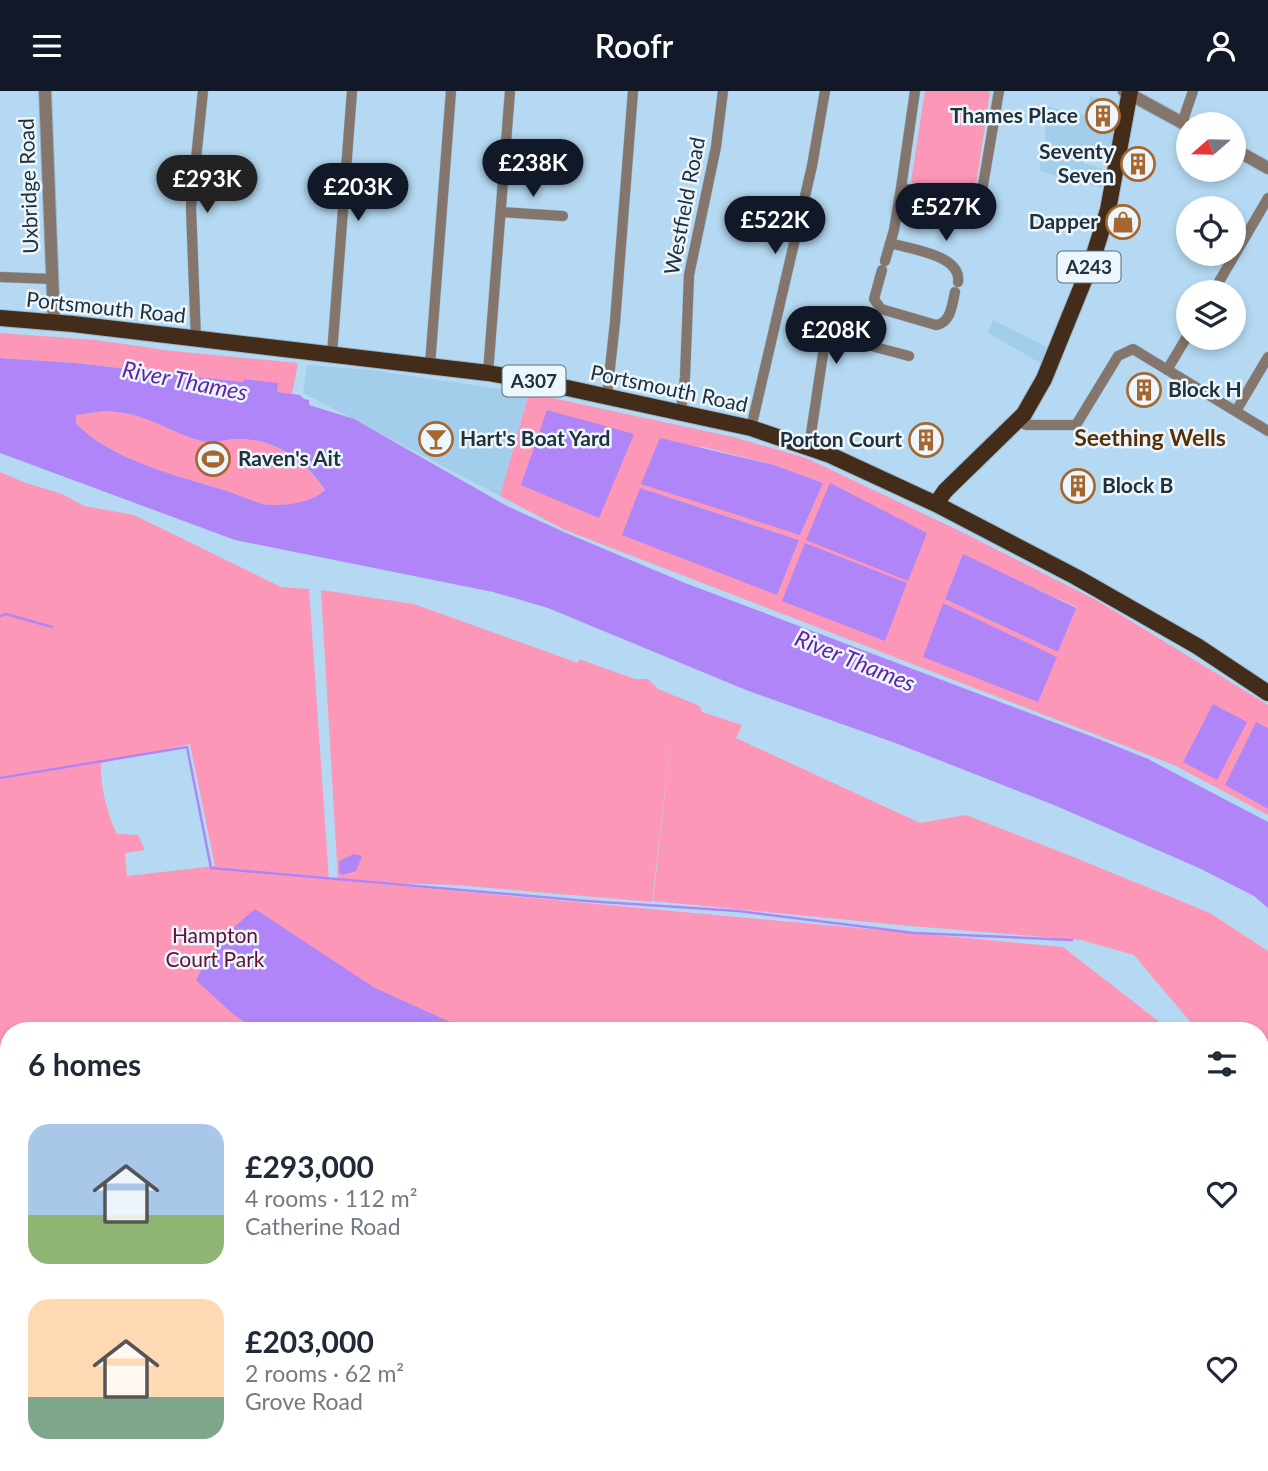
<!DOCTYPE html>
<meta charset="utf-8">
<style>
:root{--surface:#fff;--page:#f6f6f7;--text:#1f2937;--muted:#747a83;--accent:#111827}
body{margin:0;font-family:Lato,sans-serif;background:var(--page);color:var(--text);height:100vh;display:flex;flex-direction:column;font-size:26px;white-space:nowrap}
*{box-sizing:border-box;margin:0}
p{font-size:23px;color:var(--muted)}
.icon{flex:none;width:38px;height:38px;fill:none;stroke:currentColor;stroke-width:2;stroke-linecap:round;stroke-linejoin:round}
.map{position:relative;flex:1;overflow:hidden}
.side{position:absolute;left:0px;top:931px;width:1269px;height:450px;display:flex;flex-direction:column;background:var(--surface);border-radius:28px 28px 0 0;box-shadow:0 4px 10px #0003}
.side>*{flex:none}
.needle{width:46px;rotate:250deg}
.tools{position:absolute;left:1176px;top:21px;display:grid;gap:14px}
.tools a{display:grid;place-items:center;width:70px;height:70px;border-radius:50%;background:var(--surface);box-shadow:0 4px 10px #0003;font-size:35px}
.price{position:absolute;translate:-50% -60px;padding:0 16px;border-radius:24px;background:var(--accent);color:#fff;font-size:23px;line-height:46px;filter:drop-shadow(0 2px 4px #0008)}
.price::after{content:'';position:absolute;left:50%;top:42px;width:21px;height:16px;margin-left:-10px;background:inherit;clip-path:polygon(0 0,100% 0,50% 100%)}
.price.current{background:#222;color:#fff}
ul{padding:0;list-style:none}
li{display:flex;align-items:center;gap:21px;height:175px;padding:0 28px}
li span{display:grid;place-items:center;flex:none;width:196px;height:140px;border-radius:21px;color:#555}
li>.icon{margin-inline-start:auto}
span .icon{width:84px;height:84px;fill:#fffc;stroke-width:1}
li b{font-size:30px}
h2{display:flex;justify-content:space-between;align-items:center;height:84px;padding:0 28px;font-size:30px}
header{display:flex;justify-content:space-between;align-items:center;height:91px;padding:0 28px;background:var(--accent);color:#fff;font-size:32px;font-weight:600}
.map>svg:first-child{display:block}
.built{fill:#a2cdeb}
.green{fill:#fc97b8;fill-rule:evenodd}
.water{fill:#b085f7;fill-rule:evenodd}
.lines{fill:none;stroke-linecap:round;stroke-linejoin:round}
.stream{stroke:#b085f7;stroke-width:2.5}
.minor-casing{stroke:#98b7cd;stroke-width:11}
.tertiary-casing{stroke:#98b7cd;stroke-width:14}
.primary-casing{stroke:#98b7cd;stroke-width:18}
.minor{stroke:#84766c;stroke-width:10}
.tertiary{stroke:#84766c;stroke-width:12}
.primary{stroke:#432c1a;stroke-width:16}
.labels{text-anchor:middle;stroke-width:5;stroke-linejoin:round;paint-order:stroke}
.shield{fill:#ebf6fe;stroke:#5e6b75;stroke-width:2}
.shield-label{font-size:19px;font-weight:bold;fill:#22303a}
.poi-label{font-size:21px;font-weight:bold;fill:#22303a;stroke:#ebf6fe;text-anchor:end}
.street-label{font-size:21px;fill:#22303a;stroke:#ebf6fe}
.park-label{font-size:21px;fill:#621135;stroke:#ebf6fe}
.water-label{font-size:23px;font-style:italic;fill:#6222a7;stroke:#ebf6fe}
.neighbourhood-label{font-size:23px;font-weight:bold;fill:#593004;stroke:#ebf6fe}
</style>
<header><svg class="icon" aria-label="menu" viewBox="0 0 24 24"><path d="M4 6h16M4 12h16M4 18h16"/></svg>Roofr<svg class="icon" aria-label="person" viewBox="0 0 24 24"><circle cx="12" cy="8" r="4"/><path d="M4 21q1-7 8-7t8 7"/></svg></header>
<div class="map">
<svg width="1268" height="1380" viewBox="0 0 1268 1380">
<rect width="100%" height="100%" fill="#b5d9f2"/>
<path class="built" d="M 1090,5 L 1115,11 L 1118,16 L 1108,69 L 1087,62 L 1084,72 L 1106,79 L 1102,97 L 1039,80 L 1045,48 L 1045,15 L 1086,24 Z
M 993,229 L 1049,257 L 1042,273 L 988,242 Z
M 307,274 L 371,279 L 529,302 L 500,405 L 303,302 Z"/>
<path class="green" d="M 925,0 L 990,0 L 975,102 L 911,91 Z
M 0,242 L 96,249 L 172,260 L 298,272 L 292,303 L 277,301 L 277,292 L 244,288 L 243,291 L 75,272 L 0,267 Z
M 529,302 L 733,346 L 806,367 L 964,442 L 1098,510 L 1268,614 L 1268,637 L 1256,631 L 1225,694 L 1268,718 L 1268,724 L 1176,675 L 1146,663 L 565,439 L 500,405 ZM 700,355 L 774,374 L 823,392 L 800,444 ZM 640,397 L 799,449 L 777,504 ZM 963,464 L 1076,516 L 1058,561 L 945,508 Z
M 105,320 C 116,321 127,322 138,325 C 159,331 187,349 208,351 C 217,352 227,348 235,348 C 274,346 303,369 325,399 C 312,412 282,416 263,413 C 251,411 239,404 227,400 C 180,386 109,368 76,332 L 75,324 Z
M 0,381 L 26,392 L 62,403 L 84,415 L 134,424 L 281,496 L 309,498 L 329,789 L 338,789 L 321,499 L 414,513 L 578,572 L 579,568 L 635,588 L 648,588 L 658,598 L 700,615 L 702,621 L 742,634 L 736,647 L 920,732 L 966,724 L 1071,765 L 1210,822 L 1268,860 L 1268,1380 L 0,1380 ZM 673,630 L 653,810 L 910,835 L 1081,849 L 1134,864 L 1198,940 L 1260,940 L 1260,1372 L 9,1372 L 9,940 L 1171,940 L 1063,856 L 358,791 L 456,794 L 652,811 ZM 190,653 L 215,775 L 127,785 L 125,762 L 145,759 L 138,744 L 117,743 C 107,723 100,695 101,672 Z"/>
<path class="water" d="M 0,267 L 75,272 L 243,291 L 244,288 L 278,292 L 277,301 L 300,304 L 304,308 L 309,309 L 309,314 L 354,328 L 507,415 L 564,441 L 685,492 L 1101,649 L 1148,668 L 1268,731 L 1268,817 L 1254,805 L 1199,777 L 1054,714 L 898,653 L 746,599 L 548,517 L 493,501 L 235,449 L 0,362 ZM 105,320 C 116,321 127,322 137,325 C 159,331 187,349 208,351 C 217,352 227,348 235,348 C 273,346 305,369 325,399 C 312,412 281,416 263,413 C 251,410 239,404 227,400 C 181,386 108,368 76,332 L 76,324 Z
M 547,319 L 634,343 L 599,427 L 521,394 Z
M 660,347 L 774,374 L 823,392 L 800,444 L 641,393 Z
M 830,392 L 927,442 L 908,490 L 806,449 Z
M 640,397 L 799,449 L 777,504 L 622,444 Z
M 805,452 L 907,492 L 885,550 L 782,510 Z
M 963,463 L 1076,517 L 1058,561 L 945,508 Z
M 943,512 L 1057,566 L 1038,611 L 923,566 Z
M 1213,613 L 1247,631 L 1217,689 L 1183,671 Z
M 1256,631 L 1268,637 L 1268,718 L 1225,694 Z
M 354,763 L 362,765 L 356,780 L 342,784 L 339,781 L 339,770 Z
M 255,818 L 375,897 L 470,940 L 258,940 L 234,924 L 196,889 C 210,860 230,838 255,818 Z
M 97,1372 L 148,1372 L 150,1380 L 98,1380 Z"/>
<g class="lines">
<path class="stream" d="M 0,525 L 6,523 L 52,536
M 0,687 L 187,656 L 211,777 L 587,810 L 738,820 L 914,842 L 1072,849"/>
<g class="minor-casing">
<path id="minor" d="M 915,0 L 901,97 L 980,112 L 999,0
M 1182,32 L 1193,0
M 501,121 L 563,125
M 890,152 C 910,158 962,164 958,191
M 885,170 L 894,139 L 901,97
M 882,179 L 874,208 L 881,218 L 936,234 C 951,232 952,214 955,201
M 0,186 L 51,188
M 1213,201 L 1268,107
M 196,249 L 191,116 L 203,0
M 332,263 L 352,0
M 430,274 L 451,0
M 1167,279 L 1188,244
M 488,282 L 510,0
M 607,305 L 615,231 L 633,0
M 1236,320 L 1268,266
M 681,321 L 685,286 L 689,184 L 716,56 L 723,0
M 1017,330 L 1026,334 L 1076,334 L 1118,265 L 1133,258 L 1268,340
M 751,337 L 812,75 L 825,0
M 809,356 L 826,243 L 909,265"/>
</g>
<g class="tertiary-casing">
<path id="tertiary" d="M 45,0 L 54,231
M 1124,0 L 1188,35
M 1234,58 L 1268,77"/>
</g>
<g class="primary-casing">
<path id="primary" d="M 0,227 L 73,233 L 488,282 L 549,293 L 751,337 L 830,364 L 936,413 L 1076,486 L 1197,555 L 1268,602
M 936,413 L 945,400 L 1024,323 L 1044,288 L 1092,170 L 1108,119 L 1130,0"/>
</g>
<use href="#minor" class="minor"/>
<use href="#tertiary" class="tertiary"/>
<use href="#primary" class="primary"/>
</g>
<defs>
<g id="building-ring" transform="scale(1.75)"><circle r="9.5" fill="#ebf6fe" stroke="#a6672e" stroke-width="1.5"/><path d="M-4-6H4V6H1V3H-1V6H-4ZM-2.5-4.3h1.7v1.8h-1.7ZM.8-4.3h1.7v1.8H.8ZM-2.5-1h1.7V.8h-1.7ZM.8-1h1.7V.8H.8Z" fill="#a6672e"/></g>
<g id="shop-ring" transform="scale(1.75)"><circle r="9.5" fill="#ebf6fe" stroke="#a6672e" stroke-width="1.5"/><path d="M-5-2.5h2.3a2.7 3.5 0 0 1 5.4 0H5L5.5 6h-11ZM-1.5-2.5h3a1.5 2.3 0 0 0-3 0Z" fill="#a6672e"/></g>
<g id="bar-ring" transform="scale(1.75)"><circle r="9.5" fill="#ebf6fe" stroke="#a6672e" stroke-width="1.5"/><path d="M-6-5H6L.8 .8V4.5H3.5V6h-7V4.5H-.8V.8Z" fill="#a6672e"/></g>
<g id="stadium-ring" transform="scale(1.75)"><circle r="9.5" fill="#ebf6fe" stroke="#a6672e" stroke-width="1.5"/><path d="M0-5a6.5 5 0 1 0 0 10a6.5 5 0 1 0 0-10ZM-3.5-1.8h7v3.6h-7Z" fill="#a6672e"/></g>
</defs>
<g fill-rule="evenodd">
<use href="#building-ring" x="1103" y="25"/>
<use href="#building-ring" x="1138" y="73"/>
<use href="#shop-ring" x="1123" y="131"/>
<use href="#building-ring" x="1144" y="299"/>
<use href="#bar-ring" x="436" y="348"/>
<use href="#building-ring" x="926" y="349"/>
<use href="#stadium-ring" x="213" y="368"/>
<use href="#building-ring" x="1078" y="395"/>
</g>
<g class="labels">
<g class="shield">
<rect x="1057.5" y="160.5" width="63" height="31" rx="5"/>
<rect x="502.5" y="274.5" width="63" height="31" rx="5"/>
</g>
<g class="shield-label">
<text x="1089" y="183">A243</text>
<text x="534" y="297">A307</text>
</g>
<g class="poi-label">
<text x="1078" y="32">Thames Place</text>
<text x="1114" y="68">Seventy<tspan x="1114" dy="24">Seven</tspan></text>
<text x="1098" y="138">Dapper</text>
<text x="1168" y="306" text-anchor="start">Block H</text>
<text x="460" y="355" text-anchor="start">Hart's Boat Yard</text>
<text x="902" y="356">Porton Court</text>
<text x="238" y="375" text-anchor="start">Raven's Ait</text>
<text x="1102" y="402" text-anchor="start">Block B</text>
</g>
<g class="street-label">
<text transform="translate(29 95) rotate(-92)" y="7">Uxbridge Road</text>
<text transform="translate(685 115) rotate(-79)" y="7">Westfield Road</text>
<text transform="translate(106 217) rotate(6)" y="7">Portsmouth Road</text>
<text transform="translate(669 298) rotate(12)" y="7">Portsmouth Road</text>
</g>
<g class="park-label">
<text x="215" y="852">Hampton<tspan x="215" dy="24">Court Park</tspan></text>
</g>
<g class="water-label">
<text transform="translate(185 290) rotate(11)" y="8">River Thames</text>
<text transform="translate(855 570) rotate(22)" y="8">River Thames</text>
</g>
<g class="neighbourhood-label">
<text x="1150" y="355">Seething Wells</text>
</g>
</g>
</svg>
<div class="tools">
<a><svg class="needle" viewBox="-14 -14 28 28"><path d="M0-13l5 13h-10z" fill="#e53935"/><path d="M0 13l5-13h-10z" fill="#747a83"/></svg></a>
<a><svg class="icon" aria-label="locate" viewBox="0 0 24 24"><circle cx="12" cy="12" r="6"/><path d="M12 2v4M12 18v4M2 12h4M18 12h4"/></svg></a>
<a><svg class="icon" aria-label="layers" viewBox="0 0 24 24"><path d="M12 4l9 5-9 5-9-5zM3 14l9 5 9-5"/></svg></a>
</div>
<b class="price" style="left:533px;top:108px">£238K</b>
<b class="price current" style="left:207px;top:124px">£293K</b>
<b class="price" style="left:358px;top:132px">£203K</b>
<b class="price" style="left:946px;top:152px">£527K</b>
<b class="price" style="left:775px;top:165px">£522K</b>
<b class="price" style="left:836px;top:275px">£208K</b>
<section class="side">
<h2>6 homes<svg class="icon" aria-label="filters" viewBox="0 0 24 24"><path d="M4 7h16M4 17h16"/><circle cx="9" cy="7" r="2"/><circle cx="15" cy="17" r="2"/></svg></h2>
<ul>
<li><span style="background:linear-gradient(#a9c7e8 65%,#8fb573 0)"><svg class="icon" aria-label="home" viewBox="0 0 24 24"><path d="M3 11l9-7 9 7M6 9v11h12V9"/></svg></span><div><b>£293,000</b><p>4 rooms · 112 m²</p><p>Catherine Road</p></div><svg class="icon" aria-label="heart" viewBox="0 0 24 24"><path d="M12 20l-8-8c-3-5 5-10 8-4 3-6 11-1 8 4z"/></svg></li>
<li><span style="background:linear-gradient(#ffd9b3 70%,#7fa58c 0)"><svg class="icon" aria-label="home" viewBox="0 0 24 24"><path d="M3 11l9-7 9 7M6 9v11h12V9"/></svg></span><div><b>£203,000</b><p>2 rooms · 62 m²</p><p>Grove Road</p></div><svg class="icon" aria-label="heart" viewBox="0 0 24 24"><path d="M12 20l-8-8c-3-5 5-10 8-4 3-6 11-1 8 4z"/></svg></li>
</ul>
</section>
</div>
